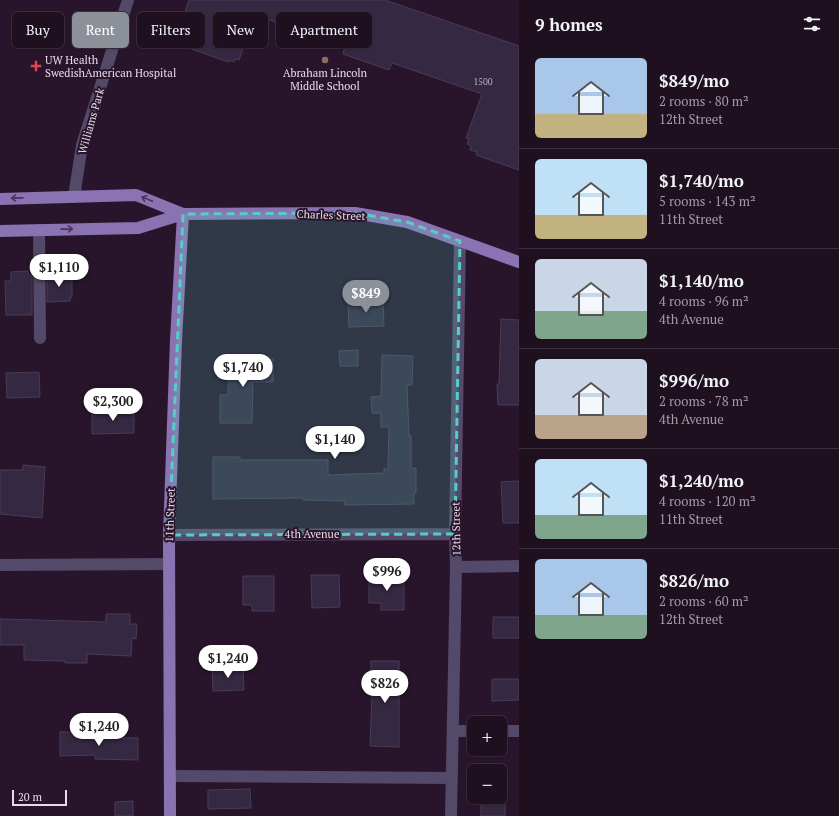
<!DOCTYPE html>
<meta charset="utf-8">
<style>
:root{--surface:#1f1020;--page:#2c1e2d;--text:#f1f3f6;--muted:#a19da5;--line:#3c303e;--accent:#8c9099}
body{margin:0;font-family:"PT Serif",serif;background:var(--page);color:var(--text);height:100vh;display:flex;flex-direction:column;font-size:15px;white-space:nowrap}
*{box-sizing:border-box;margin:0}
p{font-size:13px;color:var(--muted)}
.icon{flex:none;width:22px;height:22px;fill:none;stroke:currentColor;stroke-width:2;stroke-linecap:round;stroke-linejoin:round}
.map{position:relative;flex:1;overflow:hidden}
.panel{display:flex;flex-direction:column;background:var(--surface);width:320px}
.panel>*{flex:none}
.guide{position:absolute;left:12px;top:12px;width:380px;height:36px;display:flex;gap:8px}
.fabs{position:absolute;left:467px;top:716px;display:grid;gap:8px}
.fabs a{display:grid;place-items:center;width:40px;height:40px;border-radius:6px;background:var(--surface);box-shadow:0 1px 3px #0004,0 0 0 1px var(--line);font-size:20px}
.scale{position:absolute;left:12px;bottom:10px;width:55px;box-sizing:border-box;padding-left:4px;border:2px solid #e8dbe9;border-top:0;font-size:11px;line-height:14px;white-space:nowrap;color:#e8dbe9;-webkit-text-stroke:3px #29152b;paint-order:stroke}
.price{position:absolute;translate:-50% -34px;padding:0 9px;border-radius:14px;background:#fff;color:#222;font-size:13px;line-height:26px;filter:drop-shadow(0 1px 2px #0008)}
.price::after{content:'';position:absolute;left:50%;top:24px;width:12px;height:9px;margin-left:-6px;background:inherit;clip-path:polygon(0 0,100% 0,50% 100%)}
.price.on{background:var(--accent);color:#fff}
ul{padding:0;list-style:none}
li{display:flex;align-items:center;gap:12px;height:100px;padding:0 16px}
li+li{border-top:1px solid var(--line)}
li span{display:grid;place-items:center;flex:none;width:112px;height:80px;border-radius:6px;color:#555}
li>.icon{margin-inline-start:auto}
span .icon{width:48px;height:48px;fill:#fffc;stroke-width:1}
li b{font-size:17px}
h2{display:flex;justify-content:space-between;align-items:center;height:48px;padding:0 16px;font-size:17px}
.pill{padding:0 14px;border-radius:6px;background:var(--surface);box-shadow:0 1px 3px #0004,0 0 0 1px var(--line);font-size:14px;line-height:36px}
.pill.on{background:var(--accent);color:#fff}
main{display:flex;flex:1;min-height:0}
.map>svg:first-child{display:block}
.building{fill:#352842;stroke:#4a3c57}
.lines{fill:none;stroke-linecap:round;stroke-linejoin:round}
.minor{stroke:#534968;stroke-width:12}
.major{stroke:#8973b2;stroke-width:12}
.oneway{stroke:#4b365a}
.marked{fill:#56cec4;fill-opacity:0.2;stroke:#56cec4;stroke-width:3;stroke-dasharray:8 5;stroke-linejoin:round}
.education-dot{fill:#8d6e63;stroke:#29152b;stroke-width:1.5}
.health-dot{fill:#e0444e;stroke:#29152b;stroke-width:1.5}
.labels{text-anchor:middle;stroke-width:4;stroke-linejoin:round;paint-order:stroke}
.number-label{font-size:9px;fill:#bbaebf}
.poi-label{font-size:11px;fill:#e8dbe9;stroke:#29152b;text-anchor:start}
.street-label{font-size:11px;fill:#e8dbe9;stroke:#29152b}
</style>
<main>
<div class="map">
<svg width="519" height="816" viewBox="0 0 519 816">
<rect width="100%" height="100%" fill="#29152b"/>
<path class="building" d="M 189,0 L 385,0 L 519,46 L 519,170 L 476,155 L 477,152 L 470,150 L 471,146 L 467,144 L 469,139 L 466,138 L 482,94 L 392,63 L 389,70 L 343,54 L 345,46 L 255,15 L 239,60 L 235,59 L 234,62 L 229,60 L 228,62 L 186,47 L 186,44 L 182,43 L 183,40 L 180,39 L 181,36 L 177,35 Z
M 28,271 L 28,275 L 32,275 L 32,315 L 6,315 L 5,281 L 11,281 L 11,272 Z
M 47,275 L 72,275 L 72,297 L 70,297 L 70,301 L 47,302 Z
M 383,300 L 384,326 L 349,327 L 348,301 Z
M 501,319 L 519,320 L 519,405 L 498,405 L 497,384 L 499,384 Z
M 358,350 L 358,366 L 340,366 L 339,351 Z
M 382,355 L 413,356 L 412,385 L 407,385 L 409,436 L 411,436 L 411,468 L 416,468 L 416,493 L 414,493 L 414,504 L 345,505 L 345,501 L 303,500 L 303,498 L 213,499 L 213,457 L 240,457 L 240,460 L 328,460 L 328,475 L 384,473 L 384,469 L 388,469 L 389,427 L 381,427 L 381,413 L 372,413 L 371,397 L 381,396 Z
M 229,358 L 273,359 L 273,382 L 253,382 L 252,423 L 220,423 L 220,395 L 228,395 Z
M 39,372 L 40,397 L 7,398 L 6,373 Z
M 134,410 L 134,433 L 92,434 L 92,411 Z
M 23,465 L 45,467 L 42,518 L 0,514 L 0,470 L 23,470 Z
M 519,481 L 519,523 L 503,523 L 501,482 Z
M 311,575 L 339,575 L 340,607 L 312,608 Z
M 243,576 L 274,576 L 274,611 L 252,611 L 252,605 L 243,605 Z
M 369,576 L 404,577 L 404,610 L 381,610 L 381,603 L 369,603 Z
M 106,614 L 130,614 L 130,624 L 137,624 L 136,639 L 132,638 L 131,656 L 87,654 L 87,663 L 65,663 L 65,661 L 24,660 L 24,645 L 0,645 L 0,619 L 106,622 Z
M 493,617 L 519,617 L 519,638 L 493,638 Z
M 371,661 L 399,661 L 399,747 L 370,746 L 372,693 L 371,693 Z
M 243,667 L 244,690 L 213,691 L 212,668 Z
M 492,679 L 519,679 L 519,700 L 492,701 Z
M 60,732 L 75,732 L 75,737 L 138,738 L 138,760 L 95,759 L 95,755 L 60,756 Z
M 250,789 L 251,808 L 208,809 L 208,790 Z
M 481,797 L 505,797 L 505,816 L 481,816 Z
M 133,801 L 133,816 L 115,816 L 115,802 Z"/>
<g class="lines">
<path class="minor" d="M 74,197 L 82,145 L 128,0
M 39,230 L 40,338
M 169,535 L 455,534
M 0,565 L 169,564
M 456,567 L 519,566
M 453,731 L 474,731
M 500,731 L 519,731
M 170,776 L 452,778
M 451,816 L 456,567 L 455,534 L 460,241"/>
<path class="major" d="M 0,199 L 136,195 L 183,214
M 0,231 L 138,228 L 183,214 L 355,213 L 407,222 L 519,262
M 170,816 L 169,535 L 176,340 L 183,214"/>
</g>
<defs><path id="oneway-shaft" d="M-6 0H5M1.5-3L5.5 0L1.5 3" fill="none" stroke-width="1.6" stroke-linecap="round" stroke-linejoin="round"/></defs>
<g class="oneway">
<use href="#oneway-shaft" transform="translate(17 198) rotate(179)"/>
<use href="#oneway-shaft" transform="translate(147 199) rotate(-158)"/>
<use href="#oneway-shaft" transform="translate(67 229) rotate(-1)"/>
</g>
<path class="marked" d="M 355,213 L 407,222 L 460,241 L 455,534 L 169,535 L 183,214 Z"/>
<circle class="education-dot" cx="325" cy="60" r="4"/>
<path class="health-dot" d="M34 60h4v4h4v4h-4v4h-4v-4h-4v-4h4z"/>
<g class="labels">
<g class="number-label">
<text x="483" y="85">1500</text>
</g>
<g class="poi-label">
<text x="45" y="64">UW Health<tspan x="45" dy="13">SwedishAmerican Hospital</tspan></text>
<text x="325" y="77" text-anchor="middle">Abraham Lincoln<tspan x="325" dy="13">Middle School</tspan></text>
</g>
<g class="street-label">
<text transform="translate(91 121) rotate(-74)" y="4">Williams Park</text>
<text transform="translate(331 215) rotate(2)" y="4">Charles Street</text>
<text transform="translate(170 515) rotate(-88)" y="4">11th Street</text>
<text transform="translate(456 529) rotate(-91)" y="4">12th Street</text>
<text x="312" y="538">4th Avenue</text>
</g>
</g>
</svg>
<div class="fabs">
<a>+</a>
<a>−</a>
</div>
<div class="scale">20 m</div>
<b class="price" style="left:59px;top:288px">$1,110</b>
<b class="price on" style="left:366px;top:314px">$849</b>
<b class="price" style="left:243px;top:388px">$1,740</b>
<b class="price" style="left:113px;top:422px">$2,300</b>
<b class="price" style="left:335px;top:460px">$1,140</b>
<b class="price" style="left:387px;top:592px">$996</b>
<b class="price" style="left:228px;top:679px">$1,240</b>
<b class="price" style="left:385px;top:704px">$826</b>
<b class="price" style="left:99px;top:747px">$1,240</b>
<div class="guide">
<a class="pill">Buy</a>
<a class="pill on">Rent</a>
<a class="pill">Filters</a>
<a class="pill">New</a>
<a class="pill">Apartment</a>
</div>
</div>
<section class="panel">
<h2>9 homes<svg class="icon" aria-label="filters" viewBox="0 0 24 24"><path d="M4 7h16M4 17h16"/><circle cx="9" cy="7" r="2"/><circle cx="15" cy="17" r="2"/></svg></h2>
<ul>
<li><span style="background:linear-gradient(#a9c7e8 70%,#c2b280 0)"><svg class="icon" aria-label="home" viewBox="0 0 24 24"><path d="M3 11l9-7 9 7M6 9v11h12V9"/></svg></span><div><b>$849/mo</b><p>2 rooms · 80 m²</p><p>12th Street</p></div></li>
<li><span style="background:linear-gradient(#bfe0f5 70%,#c2b280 0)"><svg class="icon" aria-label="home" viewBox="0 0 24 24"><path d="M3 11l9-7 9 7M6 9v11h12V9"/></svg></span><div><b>$1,740/mo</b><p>5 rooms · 143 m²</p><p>11th Street</p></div></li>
<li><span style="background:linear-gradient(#c9d6e8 65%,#7fa58c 0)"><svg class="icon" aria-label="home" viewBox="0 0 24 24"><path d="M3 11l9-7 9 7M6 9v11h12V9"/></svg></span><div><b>$1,140/mo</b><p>4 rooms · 96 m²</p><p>4th Avenue</p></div></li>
<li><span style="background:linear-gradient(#c9d6e8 70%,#b9a48a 0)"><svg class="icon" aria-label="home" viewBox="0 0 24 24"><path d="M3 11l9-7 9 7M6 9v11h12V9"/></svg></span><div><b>$996/mo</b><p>2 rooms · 78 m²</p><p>4th Avenue</p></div></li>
<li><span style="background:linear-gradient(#bfe0f5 70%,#7fa58c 0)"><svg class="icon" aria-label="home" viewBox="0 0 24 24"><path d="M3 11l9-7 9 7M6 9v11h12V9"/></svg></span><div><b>$1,240/mo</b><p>4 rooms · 120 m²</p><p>11th Street</p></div></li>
<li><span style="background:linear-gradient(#a9c7e8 70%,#7fa58c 0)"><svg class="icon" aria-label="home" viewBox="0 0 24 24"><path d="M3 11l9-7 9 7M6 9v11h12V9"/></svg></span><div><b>$826/mo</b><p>2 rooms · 60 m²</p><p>12th Street</p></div></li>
</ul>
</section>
</main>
